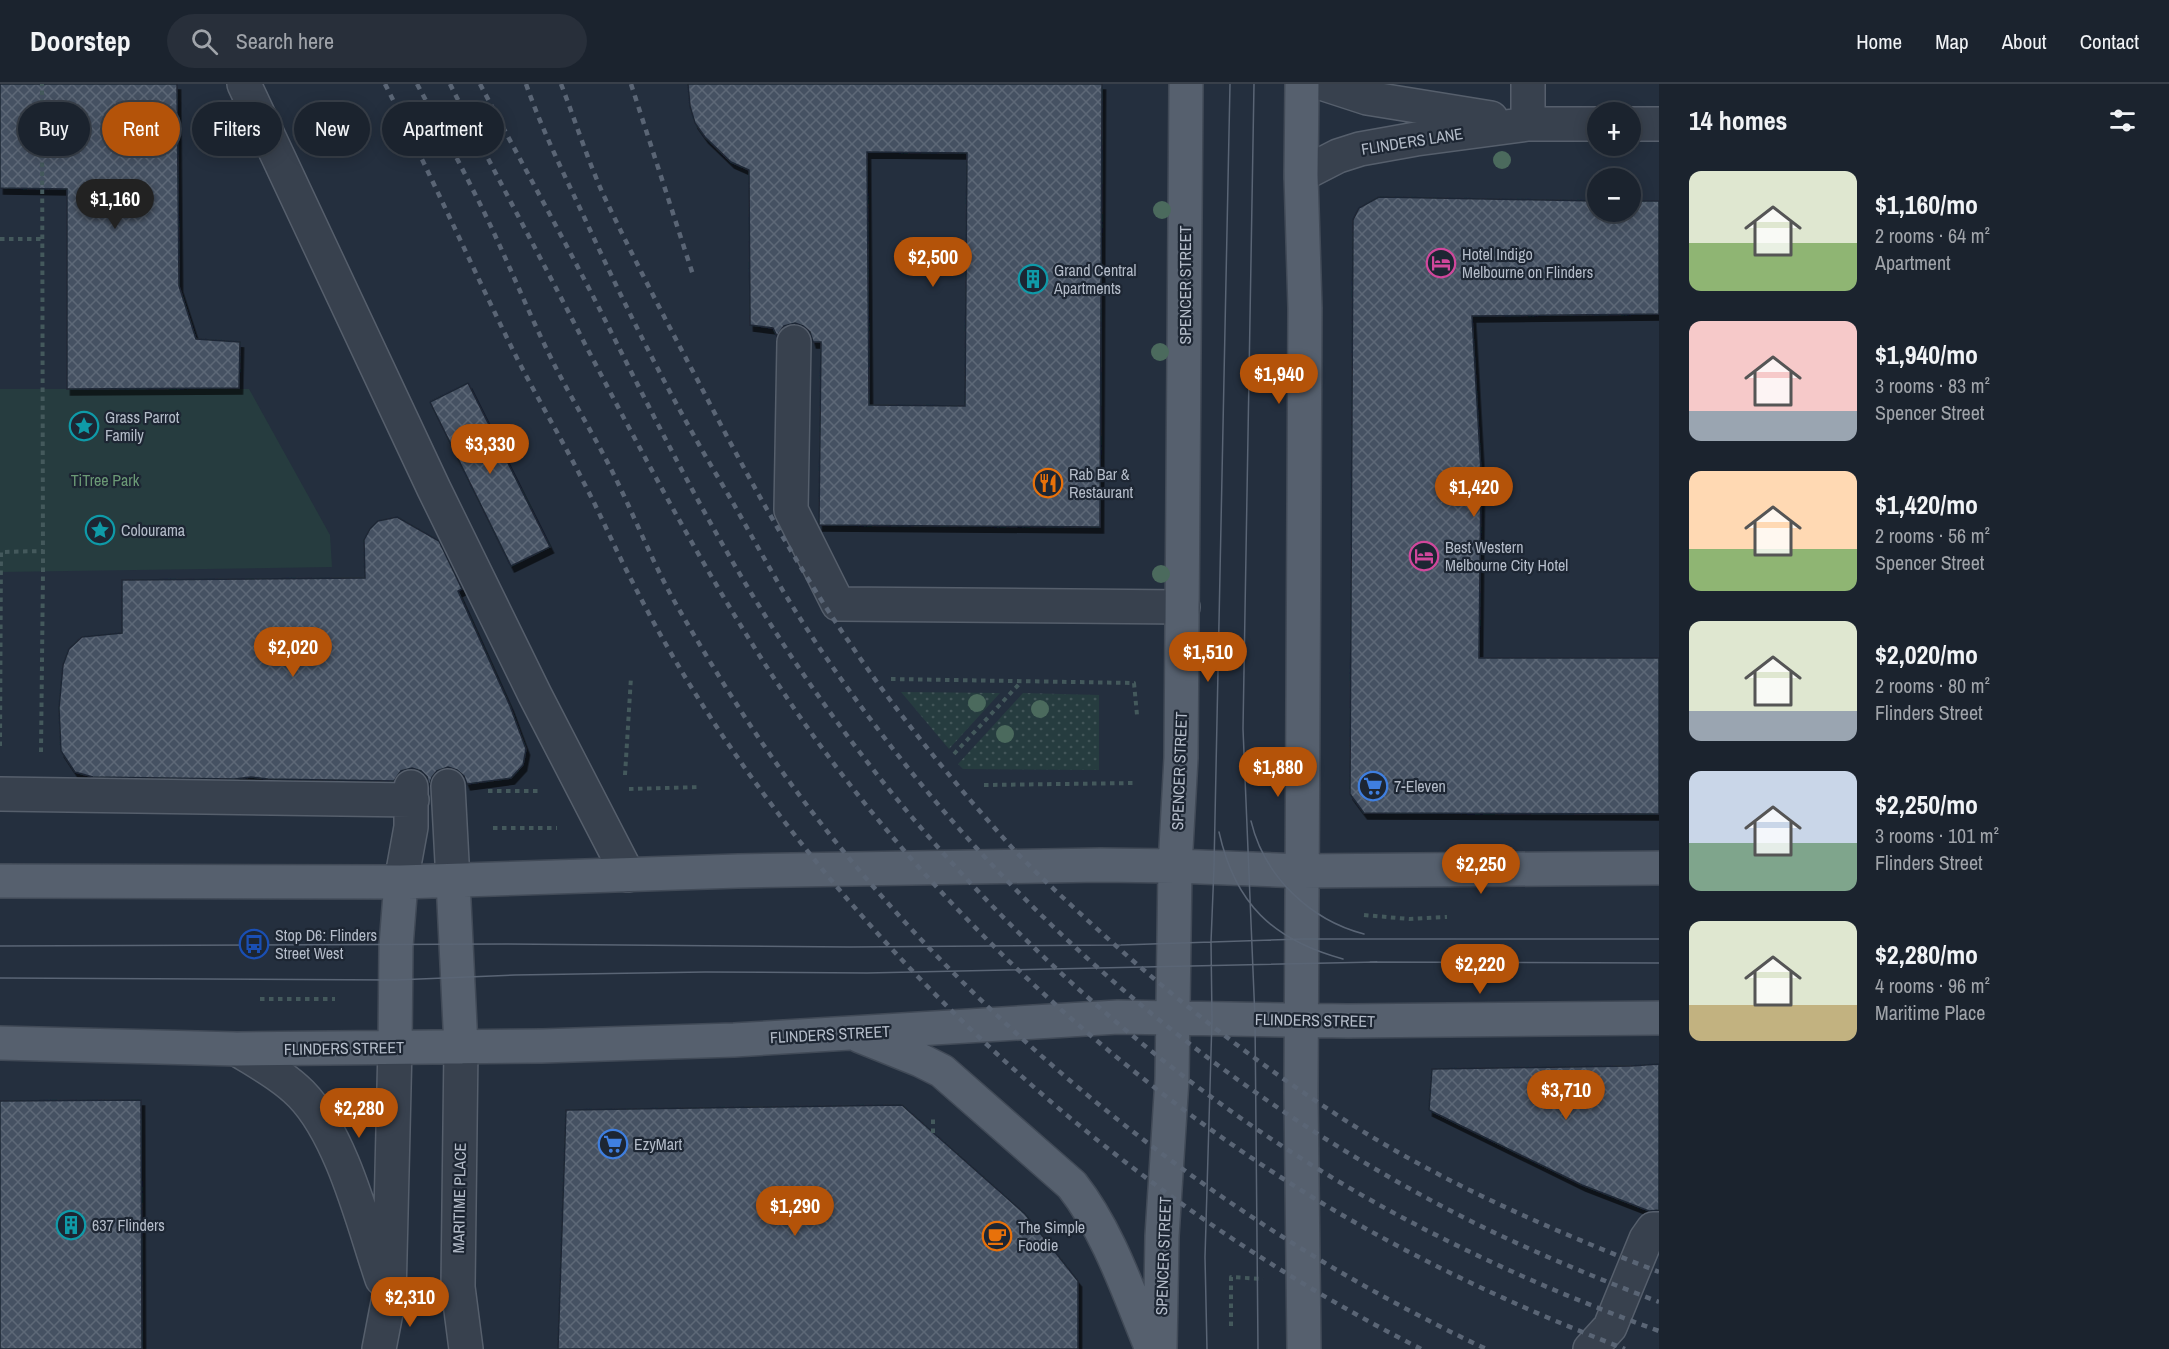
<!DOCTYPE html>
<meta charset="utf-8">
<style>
:root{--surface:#1b232e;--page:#282f3a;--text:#f1f3f6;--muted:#a0a4aa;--line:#39404a;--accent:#b45309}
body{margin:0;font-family:"Archivo Narrow",sans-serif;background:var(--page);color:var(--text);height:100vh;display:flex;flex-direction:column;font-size:22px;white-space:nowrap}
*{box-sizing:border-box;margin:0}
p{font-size:20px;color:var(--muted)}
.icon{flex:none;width:33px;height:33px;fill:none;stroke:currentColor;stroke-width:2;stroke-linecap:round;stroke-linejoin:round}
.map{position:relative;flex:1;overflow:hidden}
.details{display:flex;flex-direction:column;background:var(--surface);width:510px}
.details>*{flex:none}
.banner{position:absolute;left:18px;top:18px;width:570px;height:54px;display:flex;gap:12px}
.tools{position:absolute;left:1587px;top:18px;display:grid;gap:12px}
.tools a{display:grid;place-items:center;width:54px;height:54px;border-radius:50%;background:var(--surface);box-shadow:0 3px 15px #0003,0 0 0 2px var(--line);font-size:30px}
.price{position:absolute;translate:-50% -51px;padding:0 14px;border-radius:21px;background:var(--accent);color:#fff;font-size:20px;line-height:39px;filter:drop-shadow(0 2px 3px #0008)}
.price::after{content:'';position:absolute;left:50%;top:36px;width:18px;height:14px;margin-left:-9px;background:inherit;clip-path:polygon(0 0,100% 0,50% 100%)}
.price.on{background:#222;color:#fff}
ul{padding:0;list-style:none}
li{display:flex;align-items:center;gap:18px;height:150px;padding:0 30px}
li span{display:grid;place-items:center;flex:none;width:168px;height:120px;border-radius:12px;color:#555}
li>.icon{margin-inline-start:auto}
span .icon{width:72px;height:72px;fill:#fffc;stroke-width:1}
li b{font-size:26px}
h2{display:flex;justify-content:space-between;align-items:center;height:72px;padding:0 30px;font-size:26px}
.tag{padding:0 21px;border-radius:27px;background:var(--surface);box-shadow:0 3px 15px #0003,0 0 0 2px var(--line);font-size:21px;line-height:54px}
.tag.on{background:var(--accent);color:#fff}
header{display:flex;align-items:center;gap:36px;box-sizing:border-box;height:84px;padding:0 30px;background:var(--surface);border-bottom:2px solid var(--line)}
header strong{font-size:28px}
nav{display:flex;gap:33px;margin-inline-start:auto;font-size:21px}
.search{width:420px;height:54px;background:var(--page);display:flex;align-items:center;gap:15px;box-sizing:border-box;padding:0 21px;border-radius:33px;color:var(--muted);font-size:22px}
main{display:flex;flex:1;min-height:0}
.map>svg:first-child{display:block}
.grass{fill:url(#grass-dots)}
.park{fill:#263c3f}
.building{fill:url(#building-cross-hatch);stroke:#1f2835;stroke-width:1.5;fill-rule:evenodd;filter:url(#shadow)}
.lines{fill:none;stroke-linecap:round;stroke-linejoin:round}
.minor-casing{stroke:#565f6c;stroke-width:36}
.major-casing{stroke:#414a57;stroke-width:36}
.path{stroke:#44595c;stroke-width:4;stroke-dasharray:4.5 4.5;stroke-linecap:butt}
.minor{stroke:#38414e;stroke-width:33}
.major{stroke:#56606e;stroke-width:33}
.tram{stroke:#5a6575;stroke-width:1.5}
.rail{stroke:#5a6575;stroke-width:4.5;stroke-dasharray:6 6;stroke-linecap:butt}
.tree{fill:#4b6a5d}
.labels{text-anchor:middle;stroke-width:4.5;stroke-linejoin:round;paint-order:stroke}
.street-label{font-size:16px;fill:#b4bcc9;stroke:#1d2633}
.poi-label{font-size:16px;fill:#b4bcc9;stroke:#1d2633;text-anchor:start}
.park-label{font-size:16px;fill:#6b9a76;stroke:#1d2633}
</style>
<header>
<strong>Doorstep</strong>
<div class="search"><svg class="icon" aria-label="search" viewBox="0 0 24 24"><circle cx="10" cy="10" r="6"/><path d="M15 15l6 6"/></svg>Search here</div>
<nav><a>Home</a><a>Map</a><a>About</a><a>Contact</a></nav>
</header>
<main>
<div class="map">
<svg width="1659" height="1265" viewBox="0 0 1659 1265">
<defs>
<pattern id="grass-dots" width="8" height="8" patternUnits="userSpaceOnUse" patternTransform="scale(1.5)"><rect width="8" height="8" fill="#263c3f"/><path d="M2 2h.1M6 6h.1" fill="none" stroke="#435659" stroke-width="1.8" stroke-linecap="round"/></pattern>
<pattern id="building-cross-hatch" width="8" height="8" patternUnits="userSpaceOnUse" patternTransform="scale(1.5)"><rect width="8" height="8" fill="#455162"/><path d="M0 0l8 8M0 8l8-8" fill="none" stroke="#5d6877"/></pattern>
<filter id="shadow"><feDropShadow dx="3.5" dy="6" stdDeviation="0" flood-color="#0009"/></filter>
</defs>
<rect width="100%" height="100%" fill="#242f3e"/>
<path class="grass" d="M 901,608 L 1000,609 L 949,665 Z
M 1023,609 L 1099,611 L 1099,686 L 963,685 L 958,680 Z"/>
<path class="park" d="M 0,305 L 249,305 L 330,451 L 332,483 L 0,488 Z"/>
<path class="building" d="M 0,0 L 177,0 L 179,202 L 196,255 L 240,258 L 239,304 L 67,305 L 67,105 L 0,104 Z
M 688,0 L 1102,0 L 1100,443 L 819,441 L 821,258 L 813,258 L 810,248 L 803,242 L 795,239 L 784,242 L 777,252 L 773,244 L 750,241 L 749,86 L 731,78 L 705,53 L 695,39 L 690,22 ZM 867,68 L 967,69 L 965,322 L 869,321 Z
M 1379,113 L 1598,117 L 1598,128 L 1630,128 L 1630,117 L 1659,117 L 1659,230 L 1472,232 L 1481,388 L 1479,574 L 1659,574 L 1659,730 L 1364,729 L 1350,710 L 1353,136 L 1359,124 Z
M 468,299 L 550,463 L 511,482 L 430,318 Z
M 397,433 L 439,457 L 462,505 L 458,507 L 510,622 L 526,665 L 523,681 L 511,694 L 467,700 L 464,692 L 457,686 L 448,683 L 437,687 L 432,693 L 429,702 L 427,693 L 421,687 L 412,684 L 401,687 L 394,697 L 268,695 L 251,693 L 234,695 L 93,693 L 75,688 L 61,667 L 59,624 L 63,581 L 69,565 L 82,553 L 122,549 L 122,496 L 365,494 L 364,456 L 370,445 L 378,437 Z
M 1659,980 L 1659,1126 L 1649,1127 L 1582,1101 L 1429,1026 L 1432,985 L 1631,982 Z
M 141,1016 L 142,1265 L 0,1265 L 0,1017 Z
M 902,1021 L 1025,1130 L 1078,1197 L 1078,1265 L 558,1265 L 566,1026 Z"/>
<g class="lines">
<g class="minor-casing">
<path id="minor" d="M 244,0 L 434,405 L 535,611 L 628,791
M 1324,0 L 1367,14 L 1491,34
M 1528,0 L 1528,40
M 1630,40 L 1659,40
M 1301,91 L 1338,72 L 1360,65 L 1416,55 L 1528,40 L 1598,40
M 794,258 L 791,426 L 838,520 L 1183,523
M 448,702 L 453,797
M 0,710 L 412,716
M 401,798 L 411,743 L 411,703
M 461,963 L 458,1203 L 466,1265
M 237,965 C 259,979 283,992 301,1010 C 342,1052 363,1139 382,1195
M 379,1265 L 389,1213 L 395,962
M 1590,1265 L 1610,1243 L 1646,1155 L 1653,1145 L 1659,1145"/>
</g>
<g class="major-casing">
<path id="major" d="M 1302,0 L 1301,91 L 1305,224 L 1301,1010 L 1304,1265
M 0,797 L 401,798 L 738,787 L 1100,781 L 1175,782 L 1302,787 L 1659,784
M 453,797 L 461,963
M 860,952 L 920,976 L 942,987 L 1072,1101 C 1109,1148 1129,1210 1152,1265
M 0,959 L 237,965 L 542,962 L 734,956 L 1118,933 L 1348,937 L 1659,934
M 395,962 L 396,862 L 401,798
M 1160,1265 L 1162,1152 L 1172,995 L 1175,782 L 1181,674 L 1186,0"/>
</g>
<path class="path" d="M 0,155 L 42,155
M 891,595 L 1134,599 L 1137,631
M 0,662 L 1,468 L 43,467
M 41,668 L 43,487 L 42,0
M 954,670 L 1021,598
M 625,691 L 631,593
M 984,701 L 1137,699
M 629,705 L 701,703
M 488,707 L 538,707
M 493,744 L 557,744
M 1364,831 L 1409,835 L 1447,833
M 260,915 L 335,915
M 933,1049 L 933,1035
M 1231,1242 L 1231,1193 L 1263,1195"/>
<use href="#minor" class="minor"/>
<use href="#major" class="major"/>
<path class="tram" d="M 1254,0 L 1243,645 L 1255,935 L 1258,1265
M 1251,737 C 1264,792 1310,836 1364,850
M 1219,748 C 1235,820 1273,856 1343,875
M 1424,855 L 1659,855
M 0,862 L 508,860 L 850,863 L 1121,861 L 1303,855 L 1432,855
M 1370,878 L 1659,879
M 0,894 L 396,896 L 515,891 L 705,888 L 867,889 L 1377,878
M 1207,1265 L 1205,1173 L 1212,935 L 1211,858 L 1214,783 L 1230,0"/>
<path class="rail" d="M 385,0 C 428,85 467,172 509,258 C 532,306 560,351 584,399 C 601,431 615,465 632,497 C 663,559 700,620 740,677 C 913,924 1152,1128 1421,1265
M 417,0 C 436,35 455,70 473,106 C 503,164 526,225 556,284 C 574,319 595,353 613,389 C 636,435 654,483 680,527 C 721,598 766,669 816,733 C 991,958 1230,1144 1486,1265
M 450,0 C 494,88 541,174 586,262 C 652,388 719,515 800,633 C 931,821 1110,987 1304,1108 C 1405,1171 1514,1222 1625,1265
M 480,0 C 519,74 559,146 597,220 C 650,325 703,433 766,533 C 922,783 1147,998 1407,1136 C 1488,1179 1573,1216 1659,1247
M 526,0 C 542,46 564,90 585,135 C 626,224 669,311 719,395 C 743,435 764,476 788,515 C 821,569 859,621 897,670 C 1039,852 1221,1002 1423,1112 C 1499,1154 1578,1187 1659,1218
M 561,0 C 575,36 587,74 603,110 C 633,173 665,235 698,297 C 743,384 790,471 845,552 C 893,624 948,692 1006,757 C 1030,784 1057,808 1084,833 C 1160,903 1241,968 1328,1025 C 1431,1094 1544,1143 1659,1188
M 631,0 L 694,194"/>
</g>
<g class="tree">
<circle cx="1502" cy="76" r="9"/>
<circle cx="1162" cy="126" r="9"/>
<circle cx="1160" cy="268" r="9"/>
<circle cx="1161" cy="490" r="9"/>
<circle cx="977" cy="619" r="9"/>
<circle cx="1040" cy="625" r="9"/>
<circle cx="1005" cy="650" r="9"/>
</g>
<defs>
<g id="hotel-ring" transform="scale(1.5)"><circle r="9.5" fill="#1d2633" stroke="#d1479c" stroke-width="1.5"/><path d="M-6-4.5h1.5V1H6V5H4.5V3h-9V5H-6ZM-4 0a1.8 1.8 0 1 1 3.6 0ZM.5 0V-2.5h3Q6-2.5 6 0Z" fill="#d1479c"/></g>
<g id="building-ring" transform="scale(1.5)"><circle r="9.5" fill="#1d2633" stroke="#0f9aa8" stroke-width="1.5"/><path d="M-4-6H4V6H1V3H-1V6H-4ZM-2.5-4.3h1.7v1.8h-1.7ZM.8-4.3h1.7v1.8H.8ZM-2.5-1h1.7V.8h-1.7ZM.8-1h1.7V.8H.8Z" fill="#0f9aa8"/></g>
<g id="sight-ring" transform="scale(1.5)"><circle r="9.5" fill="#1d2633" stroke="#0f9aa8" stroke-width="1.5"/><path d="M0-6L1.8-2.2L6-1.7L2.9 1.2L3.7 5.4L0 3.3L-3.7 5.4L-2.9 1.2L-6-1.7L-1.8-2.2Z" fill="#0f9aa8"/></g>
<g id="restaurant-ring" transform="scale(1.5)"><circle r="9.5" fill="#1d2633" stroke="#e8710a" stroke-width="1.5"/><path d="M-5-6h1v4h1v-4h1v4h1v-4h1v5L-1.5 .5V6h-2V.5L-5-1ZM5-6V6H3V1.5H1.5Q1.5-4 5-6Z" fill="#e8710a"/></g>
<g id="supermarket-ring" transform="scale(1.5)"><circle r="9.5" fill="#1d2633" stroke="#3f7fe0" stroke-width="1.5"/><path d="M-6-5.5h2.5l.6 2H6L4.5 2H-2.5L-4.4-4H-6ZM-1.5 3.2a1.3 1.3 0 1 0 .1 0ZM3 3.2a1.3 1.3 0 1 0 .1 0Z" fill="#3f7fe0"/></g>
<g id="bus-ring" transform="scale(1.5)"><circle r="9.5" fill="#1d2633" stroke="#1a4fb4" stroke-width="1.5"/><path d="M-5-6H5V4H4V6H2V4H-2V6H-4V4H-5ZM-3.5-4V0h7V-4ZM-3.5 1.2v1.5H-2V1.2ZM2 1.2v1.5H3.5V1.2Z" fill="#1a4fb4"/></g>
<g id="cafe-ring" transform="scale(1.5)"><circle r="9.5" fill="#1d2633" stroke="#e8710a" stroke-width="1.5"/><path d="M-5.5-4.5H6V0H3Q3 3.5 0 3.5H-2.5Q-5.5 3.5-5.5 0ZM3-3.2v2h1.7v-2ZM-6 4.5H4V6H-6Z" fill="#e8710a"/></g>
</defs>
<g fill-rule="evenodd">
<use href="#hotel-ring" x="1441" y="179"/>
<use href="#building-ring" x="1033" y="195"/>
<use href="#sight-ring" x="84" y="342"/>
<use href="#restaurant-ring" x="1048" y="399"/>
<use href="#sight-ring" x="100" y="446"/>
<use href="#hotel-ring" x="1424" y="472"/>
<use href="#supermarket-ring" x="1373" y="702"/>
<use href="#bus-ring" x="254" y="860"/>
<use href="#supermarket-ring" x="613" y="1060"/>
<use href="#building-ring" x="71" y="1141"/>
<use href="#cafe-ring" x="997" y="1152"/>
</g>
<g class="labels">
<g class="street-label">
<text transform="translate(1412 57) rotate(-9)" y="6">FLINDERS LANE</text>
<text transform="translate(1185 201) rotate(-90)" y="6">SPENCER STREET</text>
<text transform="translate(1179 687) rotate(-88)" y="6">SPENCER STREET</text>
<text transform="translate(1315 936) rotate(1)" y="6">FLINDERS STREET</text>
<text transform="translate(830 950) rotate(-3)" y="6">FLINDERS STREET</text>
<text transform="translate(344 964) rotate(-1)" y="6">FLINDERS STREET</text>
<text transform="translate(459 1114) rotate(-89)" y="6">MARITIME PLACE</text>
<text transform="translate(1163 1172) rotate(-88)" y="6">SPENCER STREET</text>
</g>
<g class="poi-label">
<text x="1462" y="176">Hotel Indigo<tspan x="1462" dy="18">Melbourne on Flinders</tspan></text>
<text x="1054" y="192">Grand Central<tspan x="1054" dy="18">Apartments</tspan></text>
<text x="105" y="339">Grass Parrot<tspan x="105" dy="18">Family</tspan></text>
<text x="1069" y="396">Rab Bar &amp;<tspan x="1069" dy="18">Restaurant</tspan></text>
<text x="121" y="452">Colourama</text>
<text x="1445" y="469">Best Western<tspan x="1445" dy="18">Melbourne City Hotel</tspan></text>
<text x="1394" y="708">7-Eleven</text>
<text x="275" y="857">Stop D6: Flinders<tspan x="275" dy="18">Street West</tspan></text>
<text x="634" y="1066">EzyMart</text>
<text x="92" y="1147">637 Flinders</text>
<text x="1018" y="1149">The Simple<tspan x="1018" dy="18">Foodie</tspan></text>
</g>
<g class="park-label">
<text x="105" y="402">TiTree Park</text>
</g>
</g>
</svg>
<div class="tools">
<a>+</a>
<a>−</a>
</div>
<b class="price on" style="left:115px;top:146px">$1,160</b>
<b class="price" style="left:933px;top:204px">$2,500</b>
<b class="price" style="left:1279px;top:321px">$1,940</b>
<b class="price" style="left:490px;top:391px">$3,330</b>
<b class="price" style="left:1474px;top:434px">$1,420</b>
<b class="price" style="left:293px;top:594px">$2,020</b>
<b class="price" style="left:1208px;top:599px">$1,510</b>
<b class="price" style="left:1278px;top:714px">$1,880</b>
<b class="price" style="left:1481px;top:811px">$2,250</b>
<b class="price" style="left:1480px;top:911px">$2,220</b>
<b class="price" style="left:1566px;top:1037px">$3,710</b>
<b class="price" style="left:359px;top:1055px">$2,280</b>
<b class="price" style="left:795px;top:1153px">$1,290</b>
<b class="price" style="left:410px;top:1244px">$2,310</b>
<div class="banner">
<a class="tag">Buy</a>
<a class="tag on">Rent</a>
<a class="tag">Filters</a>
<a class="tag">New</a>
<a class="tag">Apartment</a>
</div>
</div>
<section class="details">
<h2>14 homes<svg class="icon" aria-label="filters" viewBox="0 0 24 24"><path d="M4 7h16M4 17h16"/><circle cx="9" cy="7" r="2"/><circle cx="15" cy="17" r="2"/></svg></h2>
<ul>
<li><span style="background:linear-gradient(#dfe7d0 60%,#8fb573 0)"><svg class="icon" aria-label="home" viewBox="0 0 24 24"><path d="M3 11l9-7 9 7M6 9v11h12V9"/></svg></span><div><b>$1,160/mo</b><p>2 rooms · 64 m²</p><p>Apartment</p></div></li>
<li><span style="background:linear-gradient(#f6c9c9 75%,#9aa5b1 0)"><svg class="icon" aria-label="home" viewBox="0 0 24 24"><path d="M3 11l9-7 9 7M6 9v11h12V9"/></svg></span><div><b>$1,940/mo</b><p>3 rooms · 83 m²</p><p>Spencer Street</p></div></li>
<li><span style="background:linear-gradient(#ffd9b3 65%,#8fb573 0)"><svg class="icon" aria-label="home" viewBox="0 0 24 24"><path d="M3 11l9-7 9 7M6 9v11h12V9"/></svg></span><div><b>$1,420/mo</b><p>2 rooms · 56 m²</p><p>Spencer Street</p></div></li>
<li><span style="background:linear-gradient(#dfe7d0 75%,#9aa5b1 0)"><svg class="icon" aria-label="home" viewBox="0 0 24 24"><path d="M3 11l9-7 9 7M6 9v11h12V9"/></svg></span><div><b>$2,020/mo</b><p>2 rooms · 80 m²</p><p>Flinders Street</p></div></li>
<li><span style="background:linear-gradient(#c9d6e8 60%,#7fa58c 0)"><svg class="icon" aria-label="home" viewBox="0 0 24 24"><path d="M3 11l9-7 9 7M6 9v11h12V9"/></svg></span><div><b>$2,250/mo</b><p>3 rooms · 101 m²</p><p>Flinders Street</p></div></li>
<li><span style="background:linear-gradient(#dfe7d0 70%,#c2b280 0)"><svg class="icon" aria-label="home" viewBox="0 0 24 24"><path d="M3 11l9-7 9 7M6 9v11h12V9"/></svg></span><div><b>$2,280/mo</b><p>4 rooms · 96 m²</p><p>Maritime Place</p></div></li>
</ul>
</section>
</main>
